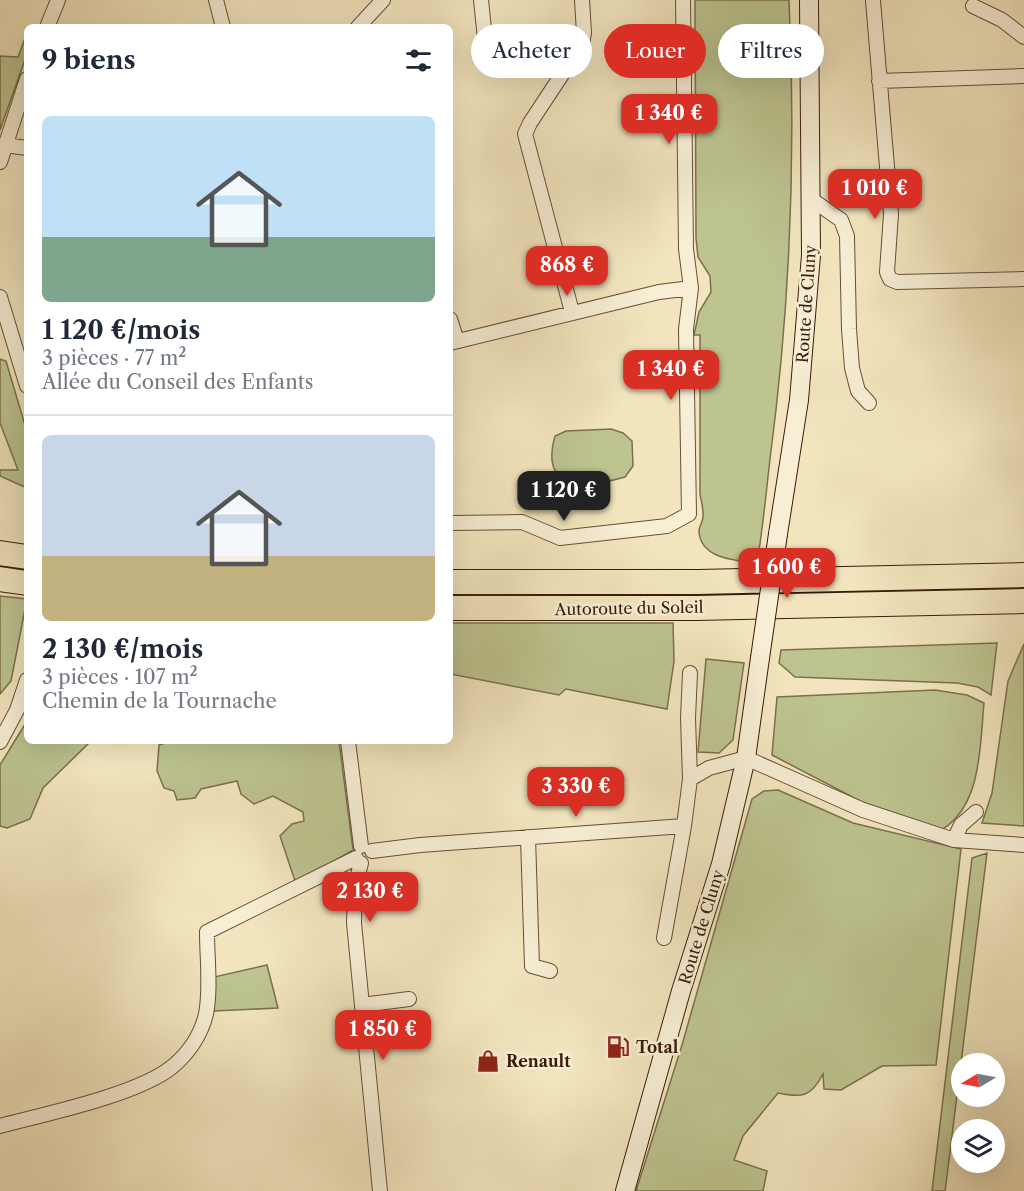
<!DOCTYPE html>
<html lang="fr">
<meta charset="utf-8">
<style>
:root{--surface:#fff;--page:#f2f2f3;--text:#1f2937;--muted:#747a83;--line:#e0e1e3;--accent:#d93025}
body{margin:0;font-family:"Libre Caslon Text",serif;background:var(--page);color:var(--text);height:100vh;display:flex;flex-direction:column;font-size:22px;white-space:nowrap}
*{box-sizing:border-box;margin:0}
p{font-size:20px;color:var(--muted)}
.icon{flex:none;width:33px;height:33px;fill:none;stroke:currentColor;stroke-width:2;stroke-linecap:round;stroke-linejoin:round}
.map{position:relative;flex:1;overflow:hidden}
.details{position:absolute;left:24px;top:24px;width:429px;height:720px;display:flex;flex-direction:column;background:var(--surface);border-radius:9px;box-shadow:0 6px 24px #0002}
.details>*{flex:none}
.guide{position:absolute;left:471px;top:24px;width:462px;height:54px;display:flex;gap:12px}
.needle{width:39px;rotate:260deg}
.fabs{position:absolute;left:951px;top:1053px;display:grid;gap:12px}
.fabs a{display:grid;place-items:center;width:54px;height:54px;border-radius:50%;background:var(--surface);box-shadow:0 6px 24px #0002;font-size:30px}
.price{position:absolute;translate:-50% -51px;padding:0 14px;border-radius:12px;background:var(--accent);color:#fff;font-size:20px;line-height:39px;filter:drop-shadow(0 2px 3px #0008)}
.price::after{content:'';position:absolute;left:50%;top:36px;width:18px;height:14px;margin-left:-9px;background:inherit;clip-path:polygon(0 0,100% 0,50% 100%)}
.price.active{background:#222;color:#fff}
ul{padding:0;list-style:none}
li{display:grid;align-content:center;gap:12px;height:318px;padding:0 18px}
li+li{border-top:2px solid var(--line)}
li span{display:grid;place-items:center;height:186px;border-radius:9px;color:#555}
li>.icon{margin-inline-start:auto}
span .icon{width:108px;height:108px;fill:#fffc;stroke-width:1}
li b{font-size:26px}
h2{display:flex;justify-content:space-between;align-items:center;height:72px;padding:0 18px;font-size:26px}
.tag{padding:0 21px;border-radius:27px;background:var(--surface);box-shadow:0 6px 24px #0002;font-size:21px;line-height:54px}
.tag.active{background:var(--accent);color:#fff}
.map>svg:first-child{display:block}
.green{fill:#bdc490;stroke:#7c704c;stroke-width:1.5}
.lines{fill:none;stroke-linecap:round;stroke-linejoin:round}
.street-casing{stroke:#684e36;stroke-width:16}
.secondary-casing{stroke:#3a1b09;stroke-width:20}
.highway-casing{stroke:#3a1b09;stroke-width:26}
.street{stroke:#f7eed5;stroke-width:14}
.secondary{stroke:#f7eed5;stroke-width:18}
.highway{stroke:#f2e5be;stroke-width:24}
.secondary-bridge-casing{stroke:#3a1b09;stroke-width:20;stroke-linecap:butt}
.secondary-bridge{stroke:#f7eed5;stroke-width:18}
.labels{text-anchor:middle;stroke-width:5;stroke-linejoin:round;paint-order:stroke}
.street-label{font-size:16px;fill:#3a1b09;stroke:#f7eed5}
.poi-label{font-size:16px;font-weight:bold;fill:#3a1b09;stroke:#f7eed5;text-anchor:start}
</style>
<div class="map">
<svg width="1024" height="1191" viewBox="0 0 1024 1191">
<rect width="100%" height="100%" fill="#f2e5be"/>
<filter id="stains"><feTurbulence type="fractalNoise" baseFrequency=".00333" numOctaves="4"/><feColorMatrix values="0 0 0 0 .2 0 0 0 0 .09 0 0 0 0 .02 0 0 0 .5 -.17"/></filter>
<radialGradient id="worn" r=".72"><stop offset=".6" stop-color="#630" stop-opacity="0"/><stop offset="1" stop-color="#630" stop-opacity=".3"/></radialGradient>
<path class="green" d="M 695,0 L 789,0 C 796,152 790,308 770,459 C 766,493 763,528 757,563 C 737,561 700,559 699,531 C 699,526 703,522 703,517 C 704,510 701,501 700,494 L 700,335 L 694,335 L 699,312 L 711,292 L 710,276 L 698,257 L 696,238 Z
M 27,33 L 27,54 L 0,130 L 0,56 L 18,57 Z
M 0,359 L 6,361 L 27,432 L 27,488 L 0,476 L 0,470 L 18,470 L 0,423 Z
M 611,429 L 623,433 L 632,441 L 633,466 L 625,477 C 587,488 539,492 555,436 L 566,431 Z
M 0,596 L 27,599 L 11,681 L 0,694 Z
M 450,623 L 673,623 L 674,661 L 667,709 L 566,689 L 559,695 L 450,674 Z
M 997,643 L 991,695 L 978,687 L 957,683 L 795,677 L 779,663 L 781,650 Z
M 1024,644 L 1024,826 L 982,823 L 992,793 L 1008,681 Z
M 706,659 L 744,663 L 733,740 L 719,753 L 698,752 Z
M 935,690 L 967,695 L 984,703 C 980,744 982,804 943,829 L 862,802 L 772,755 L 777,697 Z
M 27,721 L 27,741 L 91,741 L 43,788 L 30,819 L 7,828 L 0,826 L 0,765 Z
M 171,741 L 339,741 L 353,850 L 296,884 L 280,836 L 292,824 L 304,821 L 303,812 L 273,796 L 254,804 L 241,794 L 237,781 L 201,789 L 195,798 L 177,800 L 174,791 L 164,788 L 157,771 L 159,745 Z
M 778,790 L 853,823 L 961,849 L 936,1065 L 882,1066 L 841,1090 L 824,1089 L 823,1074 C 811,1097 802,1098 778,1093 L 743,1136 L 734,1160 L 767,1171 L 763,1191 L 636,1191 L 682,1045 L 752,799 L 764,791 Z
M 987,853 L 946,1184 L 945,1191 L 932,1191 L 972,858 Z
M 267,965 L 278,1008 L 214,1011 L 214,977 Z"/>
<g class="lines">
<g class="street-casing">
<path id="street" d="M 216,0 L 223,27
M 481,0 L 487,58
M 873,1 L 891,214 L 887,272 L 890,279 L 897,282 L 1024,279
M 973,6 L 1002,20 L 1024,37
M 47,27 L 58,0
M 358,27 L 383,0
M 879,81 L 1024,76
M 5,145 L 27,148
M 0,162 L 27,79
M 811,199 L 841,220 L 847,236 L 849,329 L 852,368 L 858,391 L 869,403
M 0,297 L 27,386
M 572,312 L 525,134 L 530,123 L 582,44 L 584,33 L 582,0
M 450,319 L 457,341
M 450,343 L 659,292 L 691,288
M 450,523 L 522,522 L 560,538 L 667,526 L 689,514 L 686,329 L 691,288 L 686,249 L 683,0
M 348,741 L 361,846
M 0,742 L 17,710 L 27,680
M 690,779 L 688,718 L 690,673
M 528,837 L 532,966 L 550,971
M 954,840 L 961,825 L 976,812
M 372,851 L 420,845 L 684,826 L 690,779 L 709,768 L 746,758 L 863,810 L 954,840 L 1024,845
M 361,863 L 355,887 L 354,923 L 380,1191
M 664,938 L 684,826
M 362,1005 L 409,999
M 0,1126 C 45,1114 137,1095 172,1067 C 188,1054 201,1035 206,1014 C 211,988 207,959 207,932 L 356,858"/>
</g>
<g class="secondary-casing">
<path id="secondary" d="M 778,534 L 799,400 L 811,255 L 809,0
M 625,1191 L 681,991 L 721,864 L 746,758 L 760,658"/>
</g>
<g class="highway-casing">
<path id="highway" d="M 0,553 L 27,557
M 0,579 L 27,583
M 450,582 L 698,582 L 1024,575
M 450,608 L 697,608 L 1024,601"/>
</g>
<use href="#street" class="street"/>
<use href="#secondary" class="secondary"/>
<use href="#highway" class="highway"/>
<g class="secondary-bridge-casing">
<path id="secondary-bridge" d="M 760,658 L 778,534"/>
</g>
<use href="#secondary-bridge" class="secondary-bridge"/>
</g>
<defs>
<g id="fuel-bare" transform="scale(1.8)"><path d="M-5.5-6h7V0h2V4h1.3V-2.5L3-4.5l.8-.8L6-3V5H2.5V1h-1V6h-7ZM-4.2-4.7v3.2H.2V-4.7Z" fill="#8f2418" stroke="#f7eed5" stroke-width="2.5" paint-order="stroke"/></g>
<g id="shop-bare" transform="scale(1.8)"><path d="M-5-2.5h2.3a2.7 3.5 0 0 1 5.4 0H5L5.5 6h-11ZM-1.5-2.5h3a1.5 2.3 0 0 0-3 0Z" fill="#8f2418" stroke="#f7eed5" stroke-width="2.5" paint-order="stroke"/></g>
</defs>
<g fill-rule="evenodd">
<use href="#fuel-bare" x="618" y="1047"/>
<use href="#shop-bare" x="488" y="1061"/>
</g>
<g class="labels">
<g class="street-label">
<text transform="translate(806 304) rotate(-86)" y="6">Route de Cluny</text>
<text transform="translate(629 608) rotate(-1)" y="6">Autoroute du Soleil</text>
<text transform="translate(701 927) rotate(-73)" y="6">Route de Cluny</text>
</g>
<g class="poi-label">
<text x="636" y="1053">Total</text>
<text x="506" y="1067">Renault</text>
</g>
</g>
<rect width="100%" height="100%" filter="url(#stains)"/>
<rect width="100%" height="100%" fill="url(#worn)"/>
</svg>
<div class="fabs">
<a><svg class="needle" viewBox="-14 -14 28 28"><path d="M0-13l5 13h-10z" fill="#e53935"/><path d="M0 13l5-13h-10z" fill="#747a83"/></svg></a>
<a><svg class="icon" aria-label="layers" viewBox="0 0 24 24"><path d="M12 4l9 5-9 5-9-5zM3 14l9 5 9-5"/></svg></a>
</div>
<b class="price" style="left:669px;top:145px">1 340 €</b>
<b class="price" style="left:875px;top:220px">1 010 €</b>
<b class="price" style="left:567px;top:297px">868 €</b>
<b class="price" style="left:671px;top:401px">1 340 €</b>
<b class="price active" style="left:564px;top:522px">1 120 €</b>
<b class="price" style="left:787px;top:599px">1 600 €</b>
<b class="price" style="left:576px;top:818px">3 330 €</b>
<b class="price" style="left:370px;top:923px">2 130 €</b>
<b class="price" style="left:383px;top:1061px">1 850 €</b>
<div class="guide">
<a class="tag">Acheter</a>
<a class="tag active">Louer</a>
<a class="tag">Filtres</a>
</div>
<section class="details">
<h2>9 biens<svg class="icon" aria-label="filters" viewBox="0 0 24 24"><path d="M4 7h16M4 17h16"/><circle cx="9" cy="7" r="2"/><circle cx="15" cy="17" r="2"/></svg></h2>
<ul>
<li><span style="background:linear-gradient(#bfe0f5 65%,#7fa58c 0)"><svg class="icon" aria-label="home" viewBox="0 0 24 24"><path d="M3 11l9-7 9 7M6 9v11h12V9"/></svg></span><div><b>1 120 €/mois</b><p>3 pièces · 77 m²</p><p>Allée du Conseil des Enfants</p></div></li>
<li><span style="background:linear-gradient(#c9d6e8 65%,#c2b280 0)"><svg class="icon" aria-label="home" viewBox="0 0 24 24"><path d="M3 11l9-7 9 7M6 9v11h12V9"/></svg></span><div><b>2 130 €/mois</b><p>3 pièces · 107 m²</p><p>Chemin de la Tournache</p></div></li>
</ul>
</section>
</div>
